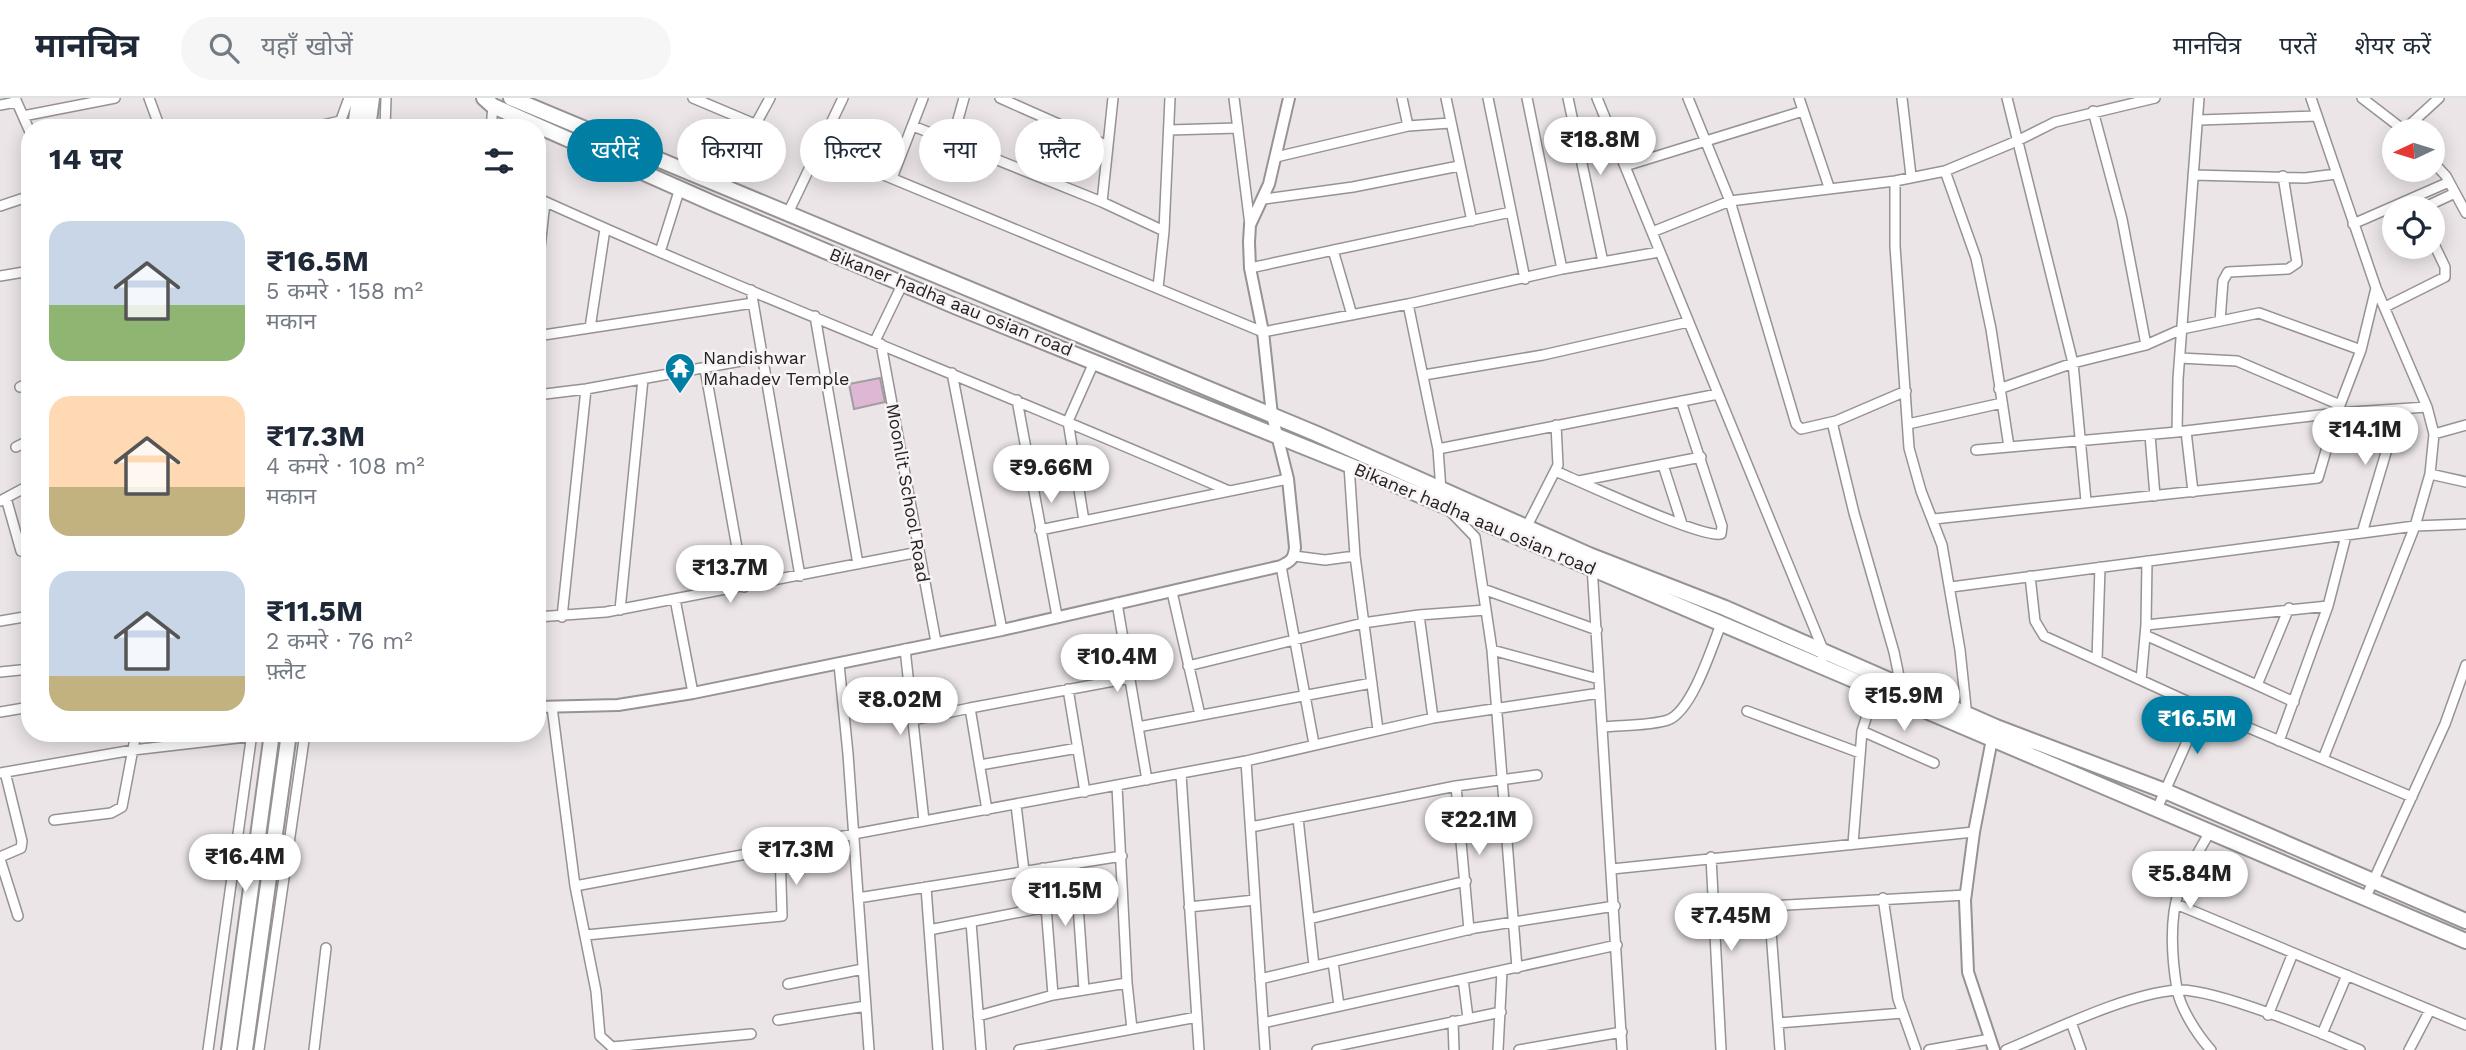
<!DOCTYPE html>
<html lang="hi">
<meta charset="utf-8">
<style>
:root{--surface:#fff;--page:#f6f6f7;--text:#1f2937;--muted:#747a83;--line:#e0e1e3;--accent:#007ea4}
body{margin:0;font-family:"Work Sans","Noto Sans Devanagari",sans-serif;background:var(--page);color:var(--text);height:100vh;display:flex;flex-direction:column;font-size:26px;white-space:nowrap}
*{box-sizing:border-box;margin:0}
p{font-size:23px;color:var(--muted)}
.icon{flex:none;width:38px;height:38px;fill:none;stroke:currentColor;stroke-width:2;stroke-linecap:round;stroke-linejoin:round}
.map{position:relative;flex:1;overflow:hidden}
.details{position:absolute;left:21px;top:21px;width:525px;height:623px;display:flex;flex-direction:column;background:var(--surface);border-radius:28px;box-shadow:0 4px 18px #0003}
.details>*{flex:none}
.top-card{position:absolute;left:567px;top:21px;width:665px;height:63px;display:flex;gap:14px}
.needle{width:46px;rotate:266deg}
.controls{position:absolute;left:2382px;top:21px;display:grid;gap:14px}
.controls a{display:grid;place-items:center;width:63px;height:63px;border-radius:50%;background:var(--surface);box-shadow:0 4px 18px #0003;font-size:35px}
.price{position:absolute;translate:-50% -60px;padding:0 16px;border-radius:24px;background:#fff;color:#222;font-size:23px;line-height:46px;filter:drop-shadow(0 2px 4px #0008)}
.price::after{content:'';position:absolute;left:50%;top:42px;width:21px;height:16px;margin-left:-10px;background:inherit;clip-path:polygon(0 0,100% 0,50% 100%)}
.price.current{background:var(--accent);color:#fff}
ul{padding:0;list-style:none}
li{display:flex;align-items:center;gap:21px;height:175px;padding:0 28px}
li span{display:grid;place-items:center;flex:none;width:196px;height:140px;border-radius:21px;color:#555}
li>.icon{margin-inline-start:auto}
span .icon{width:84px;height:84px;fill:#fffc;stroke-width:1}
li b{font-size:30px}
h2{display:flex;justify-content:space-between;align-items:center;height:84px;padding:0 28px;font-size:30px}
.chip{padding:0 24px;border-radius:32px;background:var(--surface);box-shadow:0 4px 18px #0003;font-size:24px;line-height:63px}
.chip.current{background:var(--accent);color:#fff}
header{display:flex;align-items:center;gap:42px;box-sizing:border-box;height:98px;padding:0 35px;background:var(--surface);border-bottom:2px solid var(--line)}
header strong{font-size:33px}
nav{display:flex;gap:38px;margin-inline-start:auto;font-size:24px}
.search{width:490px;height:63px;background:var(--page);display:flex;align-items:center;gap:18px;box-sizing:border-box;padding:0 24px;border-radius:38px;color:var(--muted);font-size:26px}
.map>svg:first-child{display:block}
.building{fill:#deb7d5;stroke:#a19da0;stroke-width:2}
.lines{fill:none;stroke-linecap:round;stroke-linejoin:round}
.minor-casing{stroke:#979294;stroke-width:12}
.tertiary-casing{stroke:#979294;stroke-width:14}
.primary-casing{stroke:#979294;stroke-width:18}
.minor{stroke:#fff;stroke-width:9}
.tertiary{stroke:#fff;stroke-width:10}
.primary{stroke:#fff;stroke-width:14}
.labels{text-anchor:middle;stroke-width:5;stroke-linejoin:round;paint-order:stroke}
.street-label{font-size:18px;fill:#242223;stroke:#f8f3f4}
.poi-label{font-size:18px;fill:#242223;stroke:#f8f3f4;text-anchor:start}
</style>
<header>
<strong>मानचित्र</strong>
<div class="search"><svg class="icon" aria-label="search" viewBox="0 0 24 24"><circle cx="10" cy="10" r="6"/><path d="M15 15l6 6"/></svg>यहाँ खोजें</div>
<nav><a>मानचित्र</a><a>परतें</a><a>शेयर करें</a></nav>
</header>
<div class="map">
<svg width="2466" height="952" viewBox="0 0 2466 952">
<rect width="100%" height="100%" fill="#ebe5e7"/>
<path class="building" d="M 880,280 L 885,304 L 854,311 L 849,286 Z"/>
<g class="lines">
<g class="minor-casing">
<path id="minor" d="M 15,0 L 30,34
M 149,0 L 160,30
M 693,0 L 757,27
M 1000,0 L 1106,47
M 1234,0 L 1250,127
M 1402,0 L 1408,28
M 1446,0 L 1472,123
M 1488,0 L 1525,181
M 1527,0 L 1562,171
M 1568,0 L 1603,164
M 1597,0 L 1824,554 L 1820,569
M 1688,0 L 1730,103 L 1796,326 L 1801,331 L 1836,323 L 1906,293
M 1799,0 L 1829,89
M 1902,0 L 1911,78
M 2007,0 L 2073,265 L 2086,403
M 2311,0 L 2376,190 L 2427,309 L 2434,336 L 2430,376 L 2415,428 L 2323,661
M 2362,0 L 2405,33
M 0,7 L 16,4
M 2093,13 L 2122,121 L 2146,247
M 23,18 L 115,0
M 2199,22 L 2317,18
M 913,28 L 1102,104 L 1164,133
M 310,30 L 340,23
M 338,30 L 349,0
M 385,30 L 386,0
M 491,30 L 493,8
M 1169,32 L 1238,30
M 2404,32 L 2439,0
M 952,43 L 964,0
M 821,51 L 1263,234 L 1408,206 L 1562,171 L 1659,154
M 1276,59 L 1408,28 L 1450,25
M 2432,63 L 2446,78 L 2466,115
M 1625,68 L 1803,13
M 1945,73 L 1976,160 L 1991,231 L 2009,349
M 2193,77 L 2305,80 L 2336,76
M 892,80 L 923,0
M 1895,83 L 1895,148 L 1909,350 L 1921,393 L 1942,447 L 1960,552 L 1967,619
M 722,88 L 770,0
M 537,100 C 765,203 1000,293 1229,393
M 1264,101 L 1353,89 L 1459,68
M 1102,104 L 1113,0
M 0,108 L 30,98
M 2423,110 L 2455,95
M 788,115 L 843,0
M 2353,126 L 2449,84
M 1652,134 L 1730,103 L 1895,83 L 1945,73 L 2017,43 L 2055,24 L 2155,0
M 1333,152 L 1352,217
M 660,154 L 680,90
M 1250,170 L 1511,114
M 537,177 L 545,104
M 0,178 L 30,173
M 1158,190 L 1164,133 L 1170,0
M 751,192 L 800,478
M 1408,206 L 1438,351 L 1441,392
M 2385,209 L 2445,179 L 2445,169 L 2432,142
M 815,218 L 858,466
M 2220,223 L 2223,183 L 2228,174 L 2288,171 L 2297,165 L 2283,78
M 590,230 L 605,131
M 537,238 L 753,205
M 875,243 L 903,185
M 881,246 L 936,544
M 2361,252 L 2376,190
M 2180,260 L 2237,263 L 2340,307
M 705,271 L 744,489
M 952,275 L 1002,532
M 1424,277 L 1543,257 L 1688,224
M 20,289 L 30,284
M 537,297 L 586,291 L 763,259
M 1017,302 L 1057,518
M 1832,324 L 1854,415 L 1894,554 L 1901,588
M 1908,326 L 2002,305
M 2186,333 L 2193,394
M 2177,334 L 2178,281 L 2199,0
M 2434,336 L 2466,327
M 2150,337 L 2155,398
M 16,349 L 30,342
M 1438,351 L 1718,296
M 1976,352 L 2177,334 L 2337,315 L 2427,309
M 1349,367 L 1355,458 L 1378,632
M 1663,367 L 1682,426
M 1555,373 C 1582,384 1702,441 1721,436 L 1722,428 L 1681,303
M 2430,376 L 2466,384
M 1579,383 L 1701,359
M 6,400 L 21,453
M 0,403 L 30,387
M 1449,412 L 1475,439 L 1492,552 L 1517,870
M 1934,421 L 2318,380 L 2337,315 L 2361,252 L 2259,215 L 2182,231 L 2146,247 L 2073,265 L 1999,291
M 1084,423 L 1068,323 L 1095,262
M 1526,430 L 1558,367 L 1556,327
M 1040,432 L 1288,381
M 2362,435 L 2399,311
M 1294,458 L 1325,462 L 1355,458
M 1281,468 L 1314,646
M 1592,468 L 1622,952
M 2030,478 L 2035,523 L 2044,538 L 2202,610 L 2412,699
M 1951,489 L 2415,428 L 2466,426
M 1483,491 L 1597,532
M 1172,494 L 1200,617
M 675,501 L 693,595
M 1117,505 L 1147,682
M 620,512 L 643,281
M 1419,517 L 1433,620
M 537,519 L 606,514 L 919,454
M 562,519 L 586,291
M 0,523 L 30,518
M 2146,527 L 2328,508
M 2145,537 L 2257,587 L 2289,510
M 905,551 L 924,723
M 1492,552 L 1599,581
M 2097,562 L 2100,469
M 839,566 L 848,656 L 869,952
M 1188,568 L 1363,525 L 1419,517 L 1486,512
M 0,574 L 30,571
M 2141,582 L 2146,527 L 2147,463
M 2257,587 L 2294,604
M 1068,591 L 1085,694
M 552,609 L 575,788 L 596,893 L 600,938 L 612,949 L 751,936
M 1747,613 L 1860,655
M 0,614 L 30,609
M 913,622 L 970,610
M 1138,629 L 1372,585
M 1602,629 C 1622,627 1649,628 1668,622 C 1692,613 1712,549 1721,526
M 1862,633 L 1934,665
M 2279,643 L 2328,508 L 2346,438
M 1246,663 L 1265,952
M 980,667 L 1078,650
M 0,675 L 133,652 L 272,636
M 1181,676 L 1199,952
M 1117,688 L 1127,885 L 1132,931
M 1456,688 L 1469,832
M 1016,707 L 1024,773
M 987,712 L 970,610 L 1130,580
M 2156,713 L 2202,610
M 1298,720 L 1314,868
M 54,722 L 111,715 L 122,709 L 136,635
M 1251,729 L 1456,688 L 1537,677
M 2209,735 C 2199,754 2186,773 2179,793 C 2169,821 2172,862 2177,891 C 2180,910 2198,938 2211,952
M 1853,746 L 1862,633 L 1875,592
M 0,759 L 21,750 L 22,743 L 5,674
M 1711,759 L 1721,952
M 0,761 L 18,818
M 1075,765 L 1084,892
M 1043,770 L 1053,897
M 1612,771 L 1974,734
M 575,788 L 1246,663 L 1433,620 L 1600,595
M 926,789 L 938,952
M 858,800 L 1122,758
M 1883,800 L 1898,901 L 1916,952
M 2365,801 L 2445,626 L 2466,567
M 2176,806 L 2466,927
M 1769,807 L 1780,952
M 1189,809 L 1255,802
M 1713,811 L 1966,797
M 1309,821 L 1466,783
M 971,824 L 981,952
M 929,832 L 1046,809
M 586,837 L 782,818 L 780,751
M 1333,864 L 1339,908
M 1260,881 L 1475,830 L 1615,808
M 1463,881 L 1468,920
M 788,886 L 863,871
M 2268,917 L 2293,855
M 978,918 L 1053,897 L 1127,885
M 778,922 L 866,908
M 1453,923 L 1454,952
M 2071,924 L 2081,952
M 1263,925 L 1617,847
M 1778,925 L 1903,915
M 2322,936 L 2347,877
M 208,952 L 252,635
M 259,952 L 305,635
M 314,952 L 326,850
M 1019,952 L 1197,919
M 1317,952 L 1501,914
M 1498,952 L 1502,873
M 1519,952 L 1622,934
M 1929,952 L 1990,941
M 2006,952 C 2054,932 2126,896 2177,892 C 2215,890 2322,935 2360,952
M 2409,952 L 2430,912"/>
</g>
<g class="tertiary-casing">
<path id="tertiary" d="M 537,609 L 618,607 L 693,595 L 1002,532 L 1281,468 C 1291,463 1294,461 1295,449 L 1288,381 L 1272,317 L 1263,234 L 1250,170 L 1249,144 L 1250,127 L 1269,86 L 1289,0
M 1993,636 L 1974,734 L 1965,802 L 1968,874 L 1994,952"/>
</g>
<g class="primary-casing">
<path id="primary" d="M 484,0 L 493,8 L 712,105 L 957,209 L 1349,367 L 2466,843
M 511,0 L 1317,336 L 1589,457 L 1725,510 L 1996,629 L 2165,693 L 2466,823
M 355,30 L 359,0
M 368,30 L 372,0
M 229,952 L 272,635
M 245,952 L 289,635"/>
</g>
<use href="#minor" class="minor"/>
<use href="#tertiary" class="tertiary"/>
<use href="#primary" class="primary"/>
</g>
<defs>
<g id="temple-pin" transform="scale(1.575)"><path d="M0 17L-7.5 6A9.5 9.5 0 1 1 7.5 6Z" fill="#007ea4" stroke="#f8f3f4"/><path d="M0-6L5-2H3V0L6.5 2.5H4V6H1.5V3h-3V6H-4V2.5H-6.5L-3 0V-2H-5Z" fill="#fff"/></g>
</defs>
<g fill-rule="evenodd">
<use href="#temple-pin" x="680" y="270"/>
</g>
<g class="labels">
<g class="street-label">
<text transform="translate(951 204) rotate(22)" y="6">Bikaner hadha aau osian road</text>
<text transform="translate(908 395) rotate(80)" y="6">Moonlit School Road</text>
<text transform="translate(1475 421) rotate(23)" y="6">Bikaner hadha aau osian road</text>
</g>
<g class="poi-label">
<text x="703" y="266">Nandishwar<tspan x="703" dy="21">Mahadev Temple</tspan></text>
</g>
</g>
</svg>
<div class="controls">
<a><svg class="needle" viewBox="-14 -14 28 28"><path d="M0-13l5 13h-10z" fill="#e53935"/><path d="M0 13l5-13h-10z" fill="#747a83"/></svg></a>
<a><svg class="icon" aria-label="locate" viewBox="0 0 24 24"><circle cx="12" cy="12" r="6"/><path d="M12 2v4M12 18v4M2 12h4M18 12h4"/></svg></a>
</div>
<b class="price" style="left:1600px;top:79px">₹18.8M</b>
<b class="price" style="left:2365px;top:369px">₹14.1M</b>
<b class="price" style="left:1051px;top:407px">₹9.66M</b>
<b class="price" style="left:730px;top:507px">₹13.7M</b>
<b class="price" style="left:1117px;top:596px">₹10.4M</b>
<b class="price" style="left:1904px;top:635px">₹15.9M</b>
<b class="price" style="left:900px;top:639px">₹8.02M</b>
<b class="price current" style="left:2197px;top:658px">₹16.5M</b>
<b class="price" style="left:1479px;top:759px">₹22.1M</b>
<b class="price" style="left:796px;top:789px">₹17.3M</b>
<b class="price" style="left:245px;top:796px">₹16.4M</b>
<b class="price" style="left:2190px;top:813px">₹5.84M</b>
<b class="price" style="left:1065px;top:830px">₹11.5M</b>
<b class="price" style="left:1731px;top:855px">₹7.45M</b>
<div class="top-card">
<a class="chip current">खरीदें</a>
<a class="chip">किराया</a>
<a class="chip">फ़िल्टर</a>
<a class="chip">नया</a>
<a class="chip">फ़्लैट</a>
</div>
<section class="details">
<h2>14 घर<svg class="icon" aria-label="filters" viewBox="0 0 24 24"><path d="M4 7h16M4 17h16"/><circle cx="9" cy="7" r="2"/><circle cx="15" cy="17" r="2"/></svg></h2>
<ul>
<li><span style="background:linear-gradient(#c9d6e8 60%,#8fb573 0)"><svg class="icon" aria-label="home" viewBox="0 0 24 24"><path d="M3 11l9-7 9 7M6 9v11h12V9"/></svg></span><div><b>₹16.5M</b><p>5 कमरे · 158 m²</p><p>मकान</p></div></li>
<li><span style="background:linear-gradient(#ffd9b3 65%,#c2b280 0)"><svg class="icon" aria-label="home" viewBox="0 0 24 24"><path d="M3 11l9-7 9 7M6 9v11h12V9"/></svg></span><div><b>₹17.3M</b><p>4 कमरे · 108 m²</p><p>मकान</p></div></li>
<li><span style="background:linear-gradient(#c9d6e8 75%,#c2b280 0)"><svg class="icon" aria-label="home" viewBox="0 0 24 24"><path d="M3 11l9-7 9 7M6 9v11h12V9"/></svg></span><div><b>₹11.5M</b><p>2 कमरे · 76 m²</p><p>फ़्लैट</p></div></li>
</ul>
</section>
</div>
